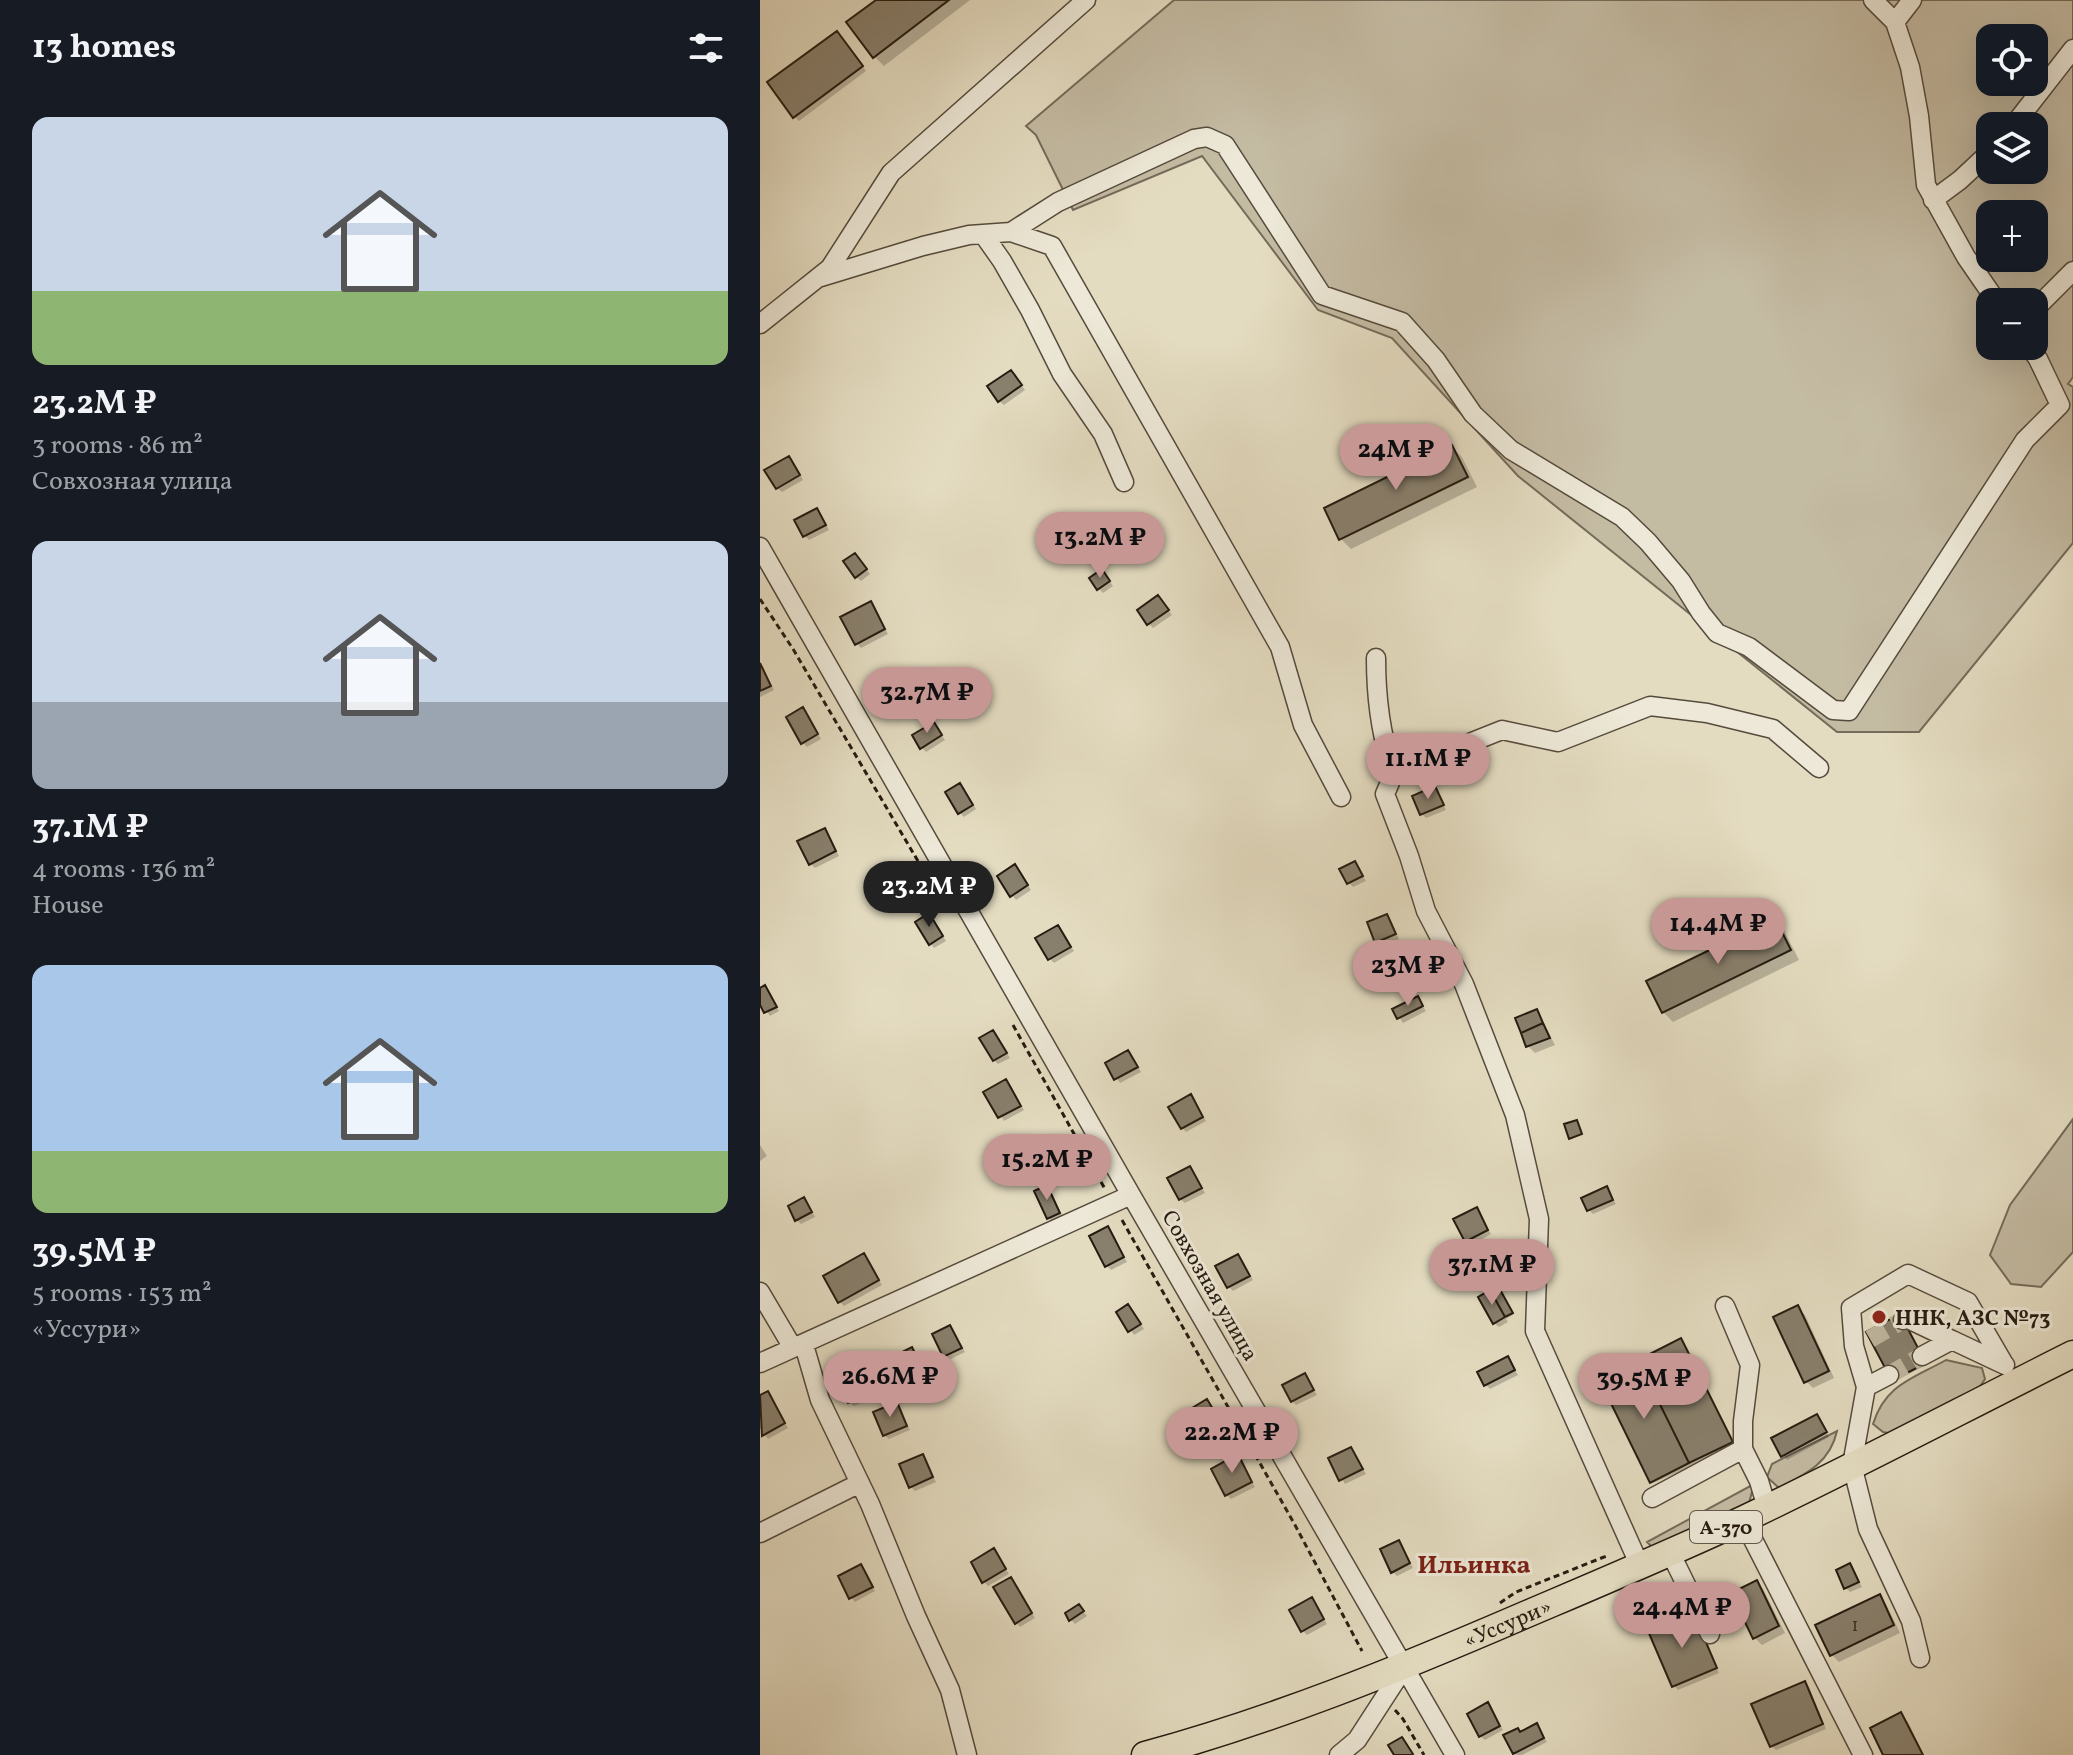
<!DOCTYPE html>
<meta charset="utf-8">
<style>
:root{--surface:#171b24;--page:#20242c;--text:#f1f3f6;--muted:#9ea1a6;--accent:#c59692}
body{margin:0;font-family:Vollkorn,serif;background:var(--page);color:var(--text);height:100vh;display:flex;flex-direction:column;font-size:30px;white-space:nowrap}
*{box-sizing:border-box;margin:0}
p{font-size:26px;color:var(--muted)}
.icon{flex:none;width:44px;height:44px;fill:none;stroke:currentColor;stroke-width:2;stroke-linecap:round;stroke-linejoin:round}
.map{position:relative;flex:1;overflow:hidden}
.drawer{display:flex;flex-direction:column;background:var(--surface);width:760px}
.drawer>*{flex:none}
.buttons{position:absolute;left:1216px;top:24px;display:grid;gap:16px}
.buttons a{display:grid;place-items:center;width:72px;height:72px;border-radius:16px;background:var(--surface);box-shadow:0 8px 32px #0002;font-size:40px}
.price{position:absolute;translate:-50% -68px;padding:0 18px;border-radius:28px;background:var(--accent);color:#111;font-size:26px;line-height:52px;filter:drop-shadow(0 2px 4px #0008)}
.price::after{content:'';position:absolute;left:50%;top:48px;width:24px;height:18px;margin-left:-12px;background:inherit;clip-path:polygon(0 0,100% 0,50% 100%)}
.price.selected{background:#222;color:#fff}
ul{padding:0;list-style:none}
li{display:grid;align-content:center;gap:16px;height:424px;padding:0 32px}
li span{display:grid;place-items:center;height:248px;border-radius:16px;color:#555}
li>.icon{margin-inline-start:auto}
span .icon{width:144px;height:144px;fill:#fffc;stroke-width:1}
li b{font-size:34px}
h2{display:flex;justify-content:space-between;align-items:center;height:96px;padding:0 32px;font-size:34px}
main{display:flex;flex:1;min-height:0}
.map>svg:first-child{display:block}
.green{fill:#c4bba3;stroke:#746b5a;stroke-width:2;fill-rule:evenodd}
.shadow{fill:#0003}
.building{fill:#887f6c;stroke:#251b10;stroke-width:2}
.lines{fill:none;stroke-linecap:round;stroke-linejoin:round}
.minor-tunnel{stroke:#beb59e;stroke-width:18;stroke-dasharray:18 9;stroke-linecap:butt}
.minor-casing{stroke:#554b3c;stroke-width:21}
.highway-casing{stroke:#251b10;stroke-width:29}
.path{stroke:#251b10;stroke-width:3;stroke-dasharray:6 4;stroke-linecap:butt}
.minor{stroke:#ede8d7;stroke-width:18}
.highway{stroke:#e4dcc1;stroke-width:26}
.poi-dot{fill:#8f2418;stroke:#ede8d7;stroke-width:3}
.labels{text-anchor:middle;stroke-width:6;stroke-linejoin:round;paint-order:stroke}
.number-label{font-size:18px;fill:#3e3427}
.shield{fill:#ede8d7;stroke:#61584c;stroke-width:2}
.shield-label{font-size:20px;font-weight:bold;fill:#251b10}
.street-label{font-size:22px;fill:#251b10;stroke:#ede8d7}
.poi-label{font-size:22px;font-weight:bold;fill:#251b10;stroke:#ede8d7;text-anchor:start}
.quarter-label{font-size:26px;font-weight:bold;fill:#7a1f14;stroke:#ede8d7}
</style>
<main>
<section class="drawer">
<h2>13 homes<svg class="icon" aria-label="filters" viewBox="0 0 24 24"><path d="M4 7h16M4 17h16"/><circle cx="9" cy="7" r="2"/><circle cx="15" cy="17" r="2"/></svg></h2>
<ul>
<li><span style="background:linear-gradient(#c9d6e8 70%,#8fb573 0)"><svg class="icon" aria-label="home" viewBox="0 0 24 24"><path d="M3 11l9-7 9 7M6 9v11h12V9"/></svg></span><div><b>23.2M ₽</b><p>3 rooms · 86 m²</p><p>Совхозная улица</p></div></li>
<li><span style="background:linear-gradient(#c9d6e8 65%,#9aa5b1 0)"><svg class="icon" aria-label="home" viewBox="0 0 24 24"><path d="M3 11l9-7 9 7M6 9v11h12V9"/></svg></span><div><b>37.1M ₽</b><p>4 rooms · 136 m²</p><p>House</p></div></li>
<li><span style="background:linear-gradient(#a9c7e8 75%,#8fb573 0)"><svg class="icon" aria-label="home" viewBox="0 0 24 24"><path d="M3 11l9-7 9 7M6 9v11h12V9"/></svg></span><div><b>39.5M ₽</b><p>5 rooms · 153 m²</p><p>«Уссури»</p></div></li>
</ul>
</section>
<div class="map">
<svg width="1313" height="1755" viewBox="0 0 1313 1755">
<rect width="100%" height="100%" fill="#e4dcc1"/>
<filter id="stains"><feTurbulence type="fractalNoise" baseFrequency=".0025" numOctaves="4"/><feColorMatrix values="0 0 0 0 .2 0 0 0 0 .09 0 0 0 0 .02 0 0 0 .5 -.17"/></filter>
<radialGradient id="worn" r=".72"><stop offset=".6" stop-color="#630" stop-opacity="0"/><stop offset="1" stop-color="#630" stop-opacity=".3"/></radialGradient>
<path class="green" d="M 414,0 L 1313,0 L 1313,377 L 1308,384 L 1313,387 L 1313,543 L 1159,732 L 1077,732 L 758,476 L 632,338 L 558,310 L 442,156 L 313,210 L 276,135 L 266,126 ZM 1230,38 L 1274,38 L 1274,82 L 1230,82 ZM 1230,126 L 1274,126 L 1274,170 L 1230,170 ZM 1230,214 L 1274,214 L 1274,258 L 1230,258 ZM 1230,302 L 1274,302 L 1274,346 L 1230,346 Z
M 1313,1119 L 1313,1252 L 1281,1287 L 1251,1284 L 1230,1255 L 1250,1205 Z
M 1186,1360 L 1222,1368 L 1225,1379 L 1211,1400 L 1140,1435 L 1123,1432 L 1113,1424 C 1125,1385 1152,1379 1186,1360 Z
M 1077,1431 C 1070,1463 1046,1474 1019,1488 L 1007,1477 L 1012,1464 Z
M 994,1484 L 988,1507 L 892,1547 L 887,1542 Z"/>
<path class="shadow" d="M 119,0 L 210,0 L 124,66 L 114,56 Z
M 81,37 L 106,71 L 39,121 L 34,116 Z
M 255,376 L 265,390 L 244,405 L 239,401 Z
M 692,447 L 702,457 L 717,487 L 591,549 L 581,539 L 566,509 Z
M 33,462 L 43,480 L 22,492 L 17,488 Z
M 57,510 L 69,530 L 49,540 L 45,536 Z
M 99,559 L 110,574 L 101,581 L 96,577 Z
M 346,576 L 353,586 L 343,593 L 339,589 Z
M 402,602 L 412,615 L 393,628 L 389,624 Z
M 110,603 L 128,634 L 101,648 L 97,644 Z
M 0,663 L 14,690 L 0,697 Z
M 150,678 L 161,696 L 140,708 L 135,703 Z
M 47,714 L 61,739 L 47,747 L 42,742 Z
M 174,724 L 185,740 L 166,752 L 162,748 Z
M 675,789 L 686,810 L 666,818 L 662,814 Z
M 204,790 L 216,809 L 204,817 L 200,813 Z
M 65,830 L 79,856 L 55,868 L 51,864 Z
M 595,864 L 606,881 L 593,887 L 589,883 Z
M 259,871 L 271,890 L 256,900 L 252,895 Z
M 627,916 L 639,939 L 621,946 L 617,942 Z
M 173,920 L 186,941 L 174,948 L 170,943 Z
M 1014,920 L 1024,930 L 1039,960 L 913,1022 L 903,1012 Z
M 298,927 L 314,951 L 294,963 L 290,959 Z
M 5,988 L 19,1011 L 10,1016 L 0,1001 L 0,990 Z
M 657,998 L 666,1011 L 643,1023 L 635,1010 Z
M 777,1011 L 795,1045 L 775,1053 L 768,1046 L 757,1019 Z
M 233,1032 L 250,1058 L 238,1064 L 234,1060 Z
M 372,1057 L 381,1072 L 360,1083 L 347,1064 Z
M 246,1081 L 264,1110 L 244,1121 L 226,1092 Z
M 431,1097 L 446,1121 L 426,1132 L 422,1128 Z
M 0,1145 L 7,1156 L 0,1161 Z
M 430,1168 L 445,1193 L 425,1203 L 420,1199 Z
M 287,1188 L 303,1217 L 293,1222 L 289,1218 Z
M 846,1189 L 856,1204 L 833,1214 L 829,1210 Z
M 48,1204 L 55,1217 L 41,1224 L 37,1220 Z
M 716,1209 L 731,1234 L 711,1245 L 706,1240 Z
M 347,1229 L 367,1262 L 351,1270 L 347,1266 Z
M 104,1256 L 122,1285 L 84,1306 L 80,1302 Z
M 478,1256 L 493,1280 L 473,1291 L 469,1287 Z
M 739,1290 L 753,1315 L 746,1319 L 748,1322 L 739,1327 L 734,1323 Z
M 1038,1308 L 1045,1315 L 1074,1378 L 1053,1388 L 1046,1381 Z
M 372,1311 L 384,1329 L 374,1335 L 359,1313 Z
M 1141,1318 L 1166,1365 L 1135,1381 L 1134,1380 Z
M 190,1328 L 205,1352 L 189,1360 L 185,1356 Z
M 920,1341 L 976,1447 L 893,1483 L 892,1481 Z
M 151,1350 L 166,1375 L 147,1384 L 143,1380 Z
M 748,1358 L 758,1375 L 730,1389 L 726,1385 Z
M 544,1376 L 557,1395 L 536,1405 L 532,1401 Z
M 103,1378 L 114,1398 L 94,1406 L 89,1402 Z
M 8,1394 L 28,1428 L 8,1439 L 0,1428 L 0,1398 Z
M 137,1405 L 150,1430 L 129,1439 L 124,1435 Z
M 451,1405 L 463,1426 L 451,1433 L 447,1429 Z
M 1060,1420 L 1069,1437 L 1027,1460 L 1023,1455 Z
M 591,1449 L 606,1474 L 585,1484 L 570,1459 Z
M 163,1456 L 176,1482 L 155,1491 L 151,1487 Z
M 478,1457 L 495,1487 L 471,1499 L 467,1495 Z
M 639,1542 L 653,1568 L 637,1576 L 632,1571 Z
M 234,1551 L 249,1574 L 228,1586 L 224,1582 Z
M 101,1566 L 115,1591 L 95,1602 L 91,1597 Z
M 1090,1566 L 1102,1587 L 1090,1592 L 1086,1588 Z
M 996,1582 L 1003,1589 L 1025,1633 L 1002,1645 L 995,1638 Z
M 255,1584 L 275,1618 L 260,1627 L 256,1622 Z
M 1119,1597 L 1126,1604 L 1140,1633 L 1079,1662 L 1072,1655 Z
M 552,1599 L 567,1624 L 547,1635 L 543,1631 Z
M 323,1611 L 327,1616 L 315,1624 L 311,1620 Z
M 936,1619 L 959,1673 L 918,1690 L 914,1686 Z
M 1044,1683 L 1049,1687 L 1066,1729 L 1016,1750 L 1011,1746 Z
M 728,1705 L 743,1730 L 725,1740 L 720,1736 Z
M 1141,1715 L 1148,1722 L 1164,1755 L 1126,1755 Z
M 777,1726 L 787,1742 L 762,1755 L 757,1755 L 754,1753 L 761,1734 Z"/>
<path class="building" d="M 116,0 L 189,0 L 113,58 L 86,22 Z
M 77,31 L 103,66 L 33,118 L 7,82 Z
M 251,370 L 262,385 L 238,402 L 227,386 Z
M 692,445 L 708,477 L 579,540 L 564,508 Z
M 29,456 L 40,475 L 16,489 L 4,470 Z
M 57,508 L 66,525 L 43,537 L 34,520 Z
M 95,553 L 107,569 L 95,578 L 83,561 Z
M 342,569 L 350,581 L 337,590 L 329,578 Z
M 398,595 L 409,610 L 387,625 L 377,610 Z
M 111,601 L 125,629 L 95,645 L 80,617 Z
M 0,663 L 11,686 L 0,691 Z
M 147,671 L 158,691 L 134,705 L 123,684 Z
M 43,707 L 58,734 L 41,744 L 26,717 Z
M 174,722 L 182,735 L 160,749 L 152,735 Z
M 200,783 L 213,805 L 198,814 L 185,792 Z
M 675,786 L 684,805 L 660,815 L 652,796 Z
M 65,828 L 76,851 L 49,865 L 37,841 Z
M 595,861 L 603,876 L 587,884 L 579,869 Z
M 255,864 L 268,885 L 250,897 L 237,876 Z
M 169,913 L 183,936 L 169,945 L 155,922 Z
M 627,914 L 636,934 L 615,943 L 607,922 Z
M 1015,918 L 1031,950 L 902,1013 L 886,981 Z
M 298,925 L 311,947 L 288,960 L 275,938 Z
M 5,985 L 17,1007 L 4,1013 L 0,1005 L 0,988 Z
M 658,996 L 663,1006 L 637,1019 L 632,1009 Z
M 777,1009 L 783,1023 L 761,1033 L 755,1018 Z
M 783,1023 L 790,1038 L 766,1047 L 761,1033 Z
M 233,1030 L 247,1053 L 233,1061 L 219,1038 Z
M 368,1050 L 378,1067 L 354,1080 L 345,1063 Z
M 246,1079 L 261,1106 L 238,1118 L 223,1092 Z
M 431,1094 L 443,1117 L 421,1129 L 408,1107 Z
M 817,1120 L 822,1134 L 809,1139 L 804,1124 Z
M 430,1166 L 442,1188 L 419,1200 L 407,1178 Z
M 287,1185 L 300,1213 L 287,1219 L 274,1191 Z
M 847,1186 L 853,1200 L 827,1211 L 821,1198 Z
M 44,1197 L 52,1212 L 35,1221 L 28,1206 Z
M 717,1207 L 728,1230 L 705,1242 L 693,1219 Z
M 348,1226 L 364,1257 L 345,1267 L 329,1236 Z
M 104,1253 L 119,1280 L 78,1303 L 63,1276 Z
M 478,1254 L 490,1276 L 467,1288 L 455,1266 Z
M 738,1286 L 753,1313 L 745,1317 L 730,1290 Z
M 730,1290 L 745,1317 L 733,1324 L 718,1297 Z
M 368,1304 L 381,1324 L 368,1332 L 356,1312 Z
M 1038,1305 L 1069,1371 L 1044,1383 L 1013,1317 Z
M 1140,1314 L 1166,1363 L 1132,1381 L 1106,1332 Z
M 190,1325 L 202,1348 L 183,1357 L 172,1334 Z
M 921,1338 L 973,1442 L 929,1463 L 878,1360 Z
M 152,1347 L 163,1370 L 141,1381 L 130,1358 Z
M 748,1356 L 755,1370 L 724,1386 L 717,1372 Z
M 878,1360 L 929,1463 L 890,1483 L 839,1379 Z
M 545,1373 L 554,1390 L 531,1402 L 522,1385 Z
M 103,1376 L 111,1393 L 88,1403 L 80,1386 Z
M 8,1391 L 25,1423 L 2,1436 L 0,1395 Z
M 447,1399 L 460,1421 L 445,1430 L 432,1408 Z
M 137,1402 L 147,1426 L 123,1436 L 113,1412 Z
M 1057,1414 L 1067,1432 L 1021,1457 L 1011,1438 Z
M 591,1447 L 603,1469 L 579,1481 L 568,1458 Z
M 163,1454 L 173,1477 L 149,1488 L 139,1464 Z
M 478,1454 L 492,1482 L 465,1496 L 451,1469 Z
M 639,1540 L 650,1563 L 631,1573 L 620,1549 Z
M 234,1548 L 246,1569 L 222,1583 L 211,1562 Z
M 1090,1563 L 1099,1582 L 1084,1589 L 1076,1570 Z
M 101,1564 L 113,1587 L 89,1599 L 78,1576 Z
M 251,1577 L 272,1613 L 255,1624 L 233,1587 Z
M 997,1580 L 1019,1626 L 993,1639 L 971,1593 Z
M 1120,1594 L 1134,1625 L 1070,1656 L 1055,1625 Z
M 552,1597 L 564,1619 L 541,1632 L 529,1610 Z
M 319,1604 L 324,1611 L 309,1621 L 305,1613 Z
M 933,1612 L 957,1668 L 912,1687 L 888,1631 Z
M 1045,1681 L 1063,1724 L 1010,1747 L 991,1704 Z
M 728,1702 L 740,1726 L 719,1737 L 707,1714 Z
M 1141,1712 L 1163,1755 L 1123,1755 L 1110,1728 Z
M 777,1723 L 784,1738 L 753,1754 L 743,1735 L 758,1728 L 760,1732 Z
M 642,1737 L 653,1754 L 652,1755 L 634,1755 L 628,1745 Z"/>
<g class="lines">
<path class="minor-tunnel" d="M 1110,1339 L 1143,1320
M 1129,1375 L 1162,1356"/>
<g class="minor-casing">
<path id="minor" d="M 1113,0 L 1135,22 L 1150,67 L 1159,116 L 1166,185 L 1206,257 L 1237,302
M 1135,22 L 1152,0
M 1253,126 L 1313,49
M 1173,200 L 1200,180 L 1230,152
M 251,232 L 298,202 L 434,139 L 447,137 L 465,145 L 562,295 L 642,322 L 676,360 L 713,414 L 751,450 L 862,517 L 888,542 L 921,581 L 941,613 L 957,633 L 989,647 L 1073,710 L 1089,711 L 1265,440 L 1300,405 L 1278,359 L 1269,346
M 223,234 L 242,261 L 270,310 L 302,374 L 343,434 L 364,482
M 58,278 L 163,246 L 209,235 L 251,232 L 292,246 L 520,647 L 543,725 L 581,797
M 1274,310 L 1313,271
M 0,324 L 70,268 L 131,173 L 326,0
M 0,547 L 371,1195 L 695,1755
M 616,658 C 616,698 620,735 634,773
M 0,1292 L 33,1348
M 965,1306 L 990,1365 L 983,1421 L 983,1449 L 999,1481 L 1007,1508
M 1143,1320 L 1146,1318 L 1192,1340
M 44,1345 L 60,1400 L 110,1504 L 156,1616 L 190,1690 L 207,1755
M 1162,1356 L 1192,1340 L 1245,1365
M 0,1363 L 371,1195
M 1129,1375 L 1106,1387 L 1092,1465 L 1108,1529 L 1151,1621 L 1160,1658
M 1106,1387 L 1094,1346 L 1091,1308 L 1148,1274 L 1208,1302 L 1244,1364
M 892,1498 L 983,1449
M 983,1520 L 1103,1755
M 0,1533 L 100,1483
M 910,1552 L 950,1634
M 880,1566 L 775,1331 L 779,1219 L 755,1115 L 704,984 L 666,911 L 649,856 L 625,794 L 634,773 L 742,730 L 798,742 L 890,706 L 947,713 L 1013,729 L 1059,768
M 579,1755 L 597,1740 L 645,1666"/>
</g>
<g class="highway-casing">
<g id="highway">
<path id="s1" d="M 385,1755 C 514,1720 637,1670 760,1617 C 835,1585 909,1554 982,1520 C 1094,1467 1203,1409 1313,1354"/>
</g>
</g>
<path class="path" d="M 0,599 L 33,649 L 175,890
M 253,1025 L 345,1189
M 362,1220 L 535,1525 L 602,1651
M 740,1603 L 756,1592 L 849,1555
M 635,1710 L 643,1719 L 664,1755"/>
<use href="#minor" class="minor"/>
<use href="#highway" class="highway"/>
</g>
<circle class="poi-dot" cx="1119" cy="1317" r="8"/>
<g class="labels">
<g class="number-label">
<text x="1095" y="1631">1</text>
</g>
<rect class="shield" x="930" y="1511" width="72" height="32" rx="6"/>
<g class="shield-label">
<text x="966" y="1534">А-370</text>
</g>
<g class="street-label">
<text transform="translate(451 1285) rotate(60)" y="8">Совхозная улица</text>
<text dy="8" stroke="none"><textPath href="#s1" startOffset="386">«Уссури»</textPath></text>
</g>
<g class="poi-label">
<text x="1135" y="1325">ННК, АЗС №73</text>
</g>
<g class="quarter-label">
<text x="714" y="1573">Ильинка</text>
</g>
</g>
<rect width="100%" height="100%" filter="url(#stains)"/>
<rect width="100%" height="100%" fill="url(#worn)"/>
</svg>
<div class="buttons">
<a><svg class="icon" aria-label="locate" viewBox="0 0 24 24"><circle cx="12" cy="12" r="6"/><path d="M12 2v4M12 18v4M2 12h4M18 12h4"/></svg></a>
<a><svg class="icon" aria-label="layers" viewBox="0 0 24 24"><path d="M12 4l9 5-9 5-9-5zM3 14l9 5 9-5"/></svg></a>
<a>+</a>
<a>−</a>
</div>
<b class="price" style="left:636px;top:492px">24M ₽</b>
<b class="price" style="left:340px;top:580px">13.2M ₽</b>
<b class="price" style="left:167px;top:735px">32.7M ₽</b>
<b class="price" style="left:668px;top:801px">11.1M ₽</b>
<b class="price selected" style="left:169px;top:929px">23.2M ₽</b>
<b class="price" style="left:958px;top:966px">14.4M ₽</b>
<b class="price" style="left:648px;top:1008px">23M ₽</b>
<b class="price" style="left:287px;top:1202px">15.2M ₽</b>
<b class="price" style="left:732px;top:1307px">37.1M ₽</b>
<b class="price" style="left:130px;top:1419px">26.6M ₽</b>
<b class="price" style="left:884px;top:1421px">39.5M ₽</b>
<b class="price" style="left:472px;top:1475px">22.2M ₽</b>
<b class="price" style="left:922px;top:1650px">24.4M ₽</b>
</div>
</main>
